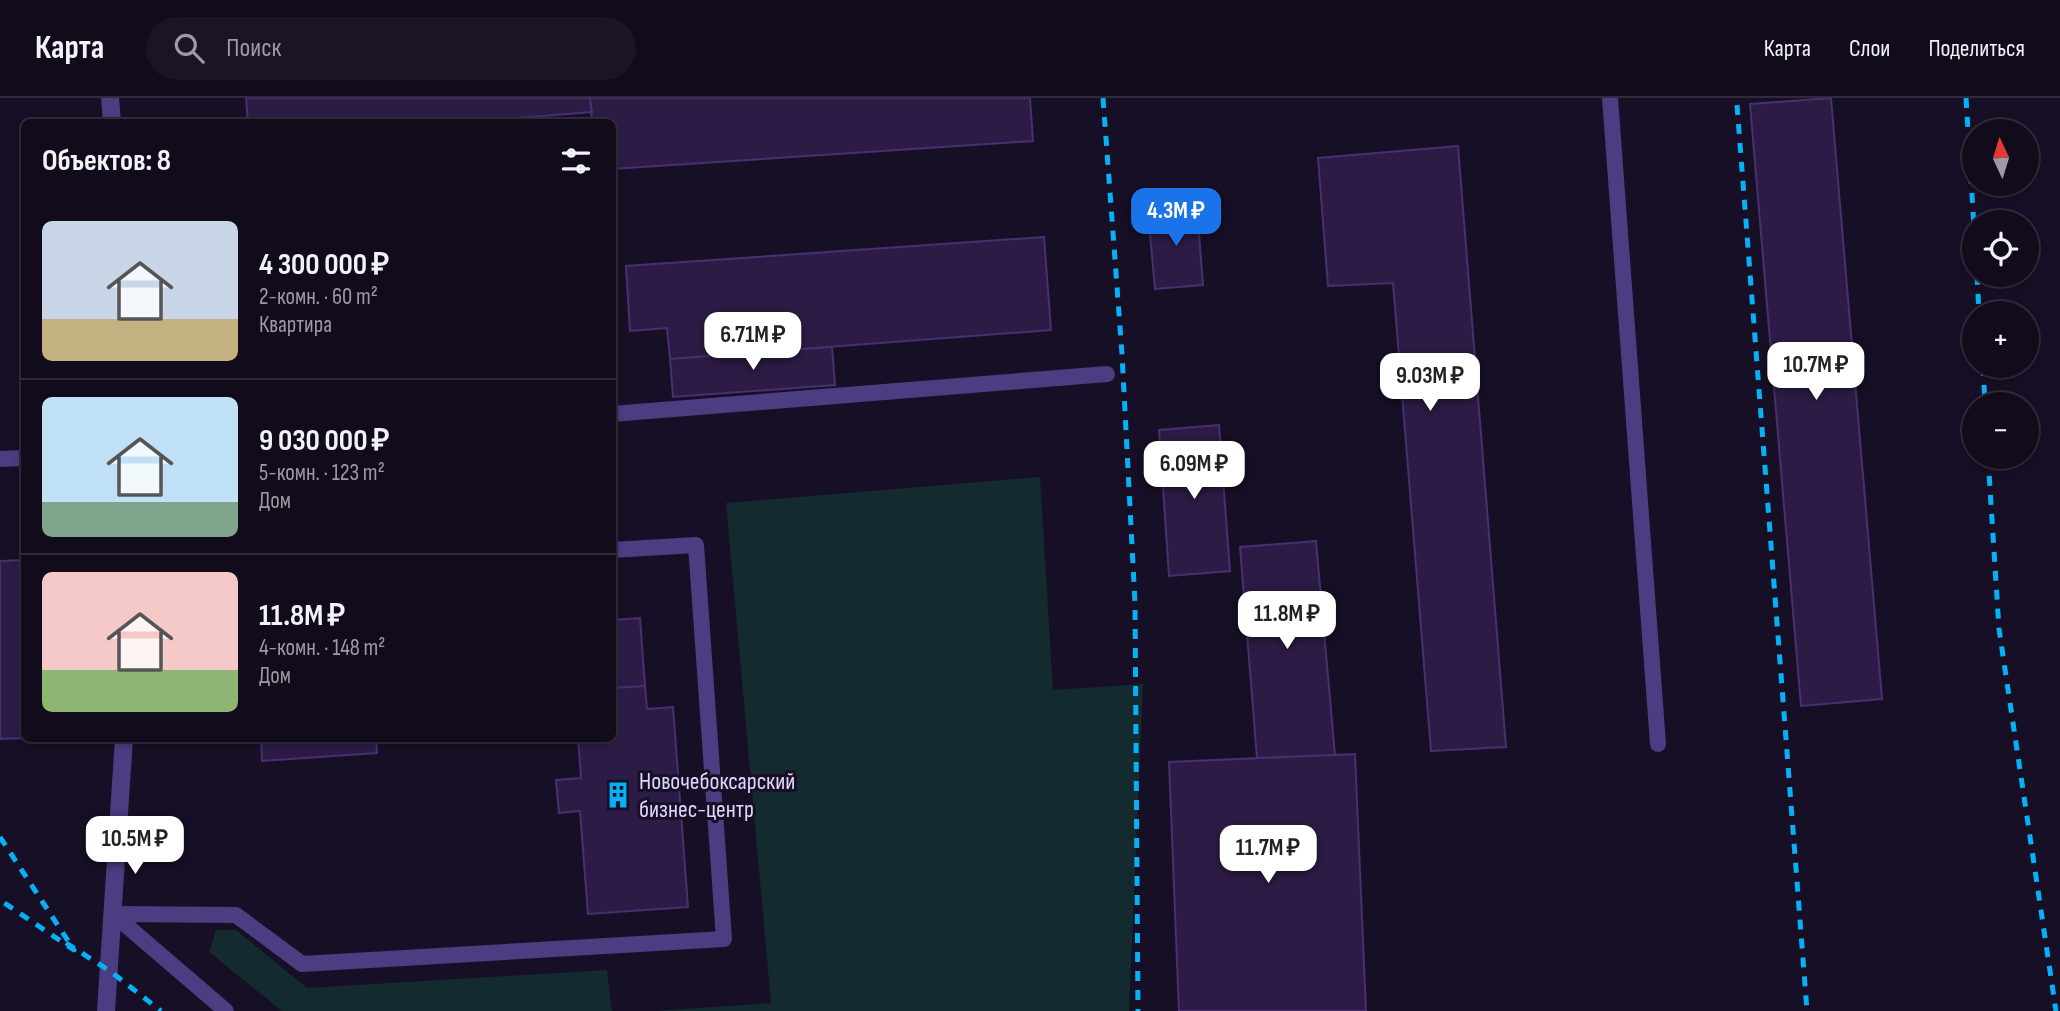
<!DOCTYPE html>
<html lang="ru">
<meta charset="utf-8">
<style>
:root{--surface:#110b1c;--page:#1a1425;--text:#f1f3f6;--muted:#9c9ba3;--line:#302b3b;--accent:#1a73e8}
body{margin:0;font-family:"Sofia Sans Condensed",sans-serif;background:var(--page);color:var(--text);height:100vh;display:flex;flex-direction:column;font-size:26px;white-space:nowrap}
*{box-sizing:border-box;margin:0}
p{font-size:23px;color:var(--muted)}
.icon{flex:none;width:38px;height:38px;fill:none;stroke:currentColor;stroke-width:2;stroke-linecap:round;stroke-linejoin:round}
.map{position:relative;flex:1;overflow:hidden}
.side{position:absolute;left:21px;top:21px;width:595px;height:623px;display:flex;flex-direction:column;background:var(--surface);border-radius:10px;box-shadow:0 4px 10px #0003,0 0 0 2px var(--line)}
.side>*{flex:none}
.needle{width:46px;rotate:356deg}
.controls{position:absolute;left:1962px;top:21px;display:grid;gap:14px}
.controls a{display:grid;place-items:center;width:77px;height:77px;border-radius:50%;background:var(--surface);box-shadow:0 4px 10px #0003,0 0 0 2px var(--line);font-size:35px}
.price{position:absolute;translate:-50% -60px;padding:0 16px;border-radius:14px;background:#fff;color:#222;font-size:23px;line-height:46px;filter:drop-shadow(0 2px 4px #0008)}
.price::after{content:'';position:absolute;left:50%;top:42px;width:21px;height:16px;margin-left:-10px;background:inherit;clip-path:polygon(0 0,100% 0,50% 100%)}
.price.on{background:var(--accent);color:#fff}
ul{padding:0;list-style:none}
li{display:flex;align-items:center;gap:21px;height:175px;padding:0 21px}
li+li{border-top:2px solid var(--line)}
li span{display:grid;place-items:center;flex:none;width:196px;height:140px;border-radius:10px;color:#555}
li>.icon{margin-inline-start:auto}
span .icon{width:84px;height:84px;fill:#fffc;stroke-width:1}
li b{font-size:30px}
h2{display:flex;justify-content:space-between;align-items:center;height:84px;padding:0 21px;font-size:30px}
header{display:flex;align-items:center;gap:42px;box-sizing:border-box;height:98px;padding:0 35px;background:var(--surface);border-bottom:2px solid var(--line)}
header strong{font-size:33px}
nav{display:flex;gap:38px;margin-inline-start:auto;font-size:24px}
.search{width:490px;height:63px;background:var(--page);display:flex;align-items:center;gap:18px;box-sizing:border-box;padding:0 24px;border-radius:38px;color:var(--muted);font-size:26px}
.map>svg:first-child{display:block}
.green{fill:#132a2f}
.building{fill:#2c1c45;stroke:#482f70;stroke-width:2}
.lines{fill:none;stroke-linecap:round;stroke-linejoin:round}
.service{stroke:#4c3c82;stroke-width:16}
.minor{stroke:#4c3c82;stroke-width:18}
.rail{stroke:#07b1f7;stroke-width:5;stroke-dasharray:10 9;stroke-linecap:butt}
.labels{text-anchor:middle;stroke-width:6;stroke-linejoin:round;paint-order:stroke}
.poi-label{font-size:24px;fill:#e1d5fe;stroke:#170f25;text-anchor:start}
</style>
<header>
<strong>Карта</strong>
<div class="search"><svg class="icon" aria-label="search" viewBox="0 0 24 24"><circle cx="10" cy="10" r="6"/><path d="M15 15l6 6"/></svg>Поиск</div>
<nav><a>Карта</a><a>Слои</a><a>Поделиться</a></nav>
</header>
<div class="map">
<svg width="2060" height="913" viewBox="0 0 2060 913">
<rect width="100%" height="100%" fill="#170f25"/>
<path class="green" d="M 1040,379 L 1053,592 L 1143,586 L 1129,913 L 655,913 L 771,905 L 726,405 Z
M 216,832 L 236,832 L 307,890 L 607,872 L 612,913 L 282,913 L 209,854 Z"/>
<path class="building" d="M 246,0 L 590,0 L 592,14 L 467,24 L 248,24 Z
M 590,0 L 1030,0 L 1033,43 L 612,71 L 612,24 L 592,24 Z
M 1831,0 L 1882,601 L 1801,608 L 1750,6 Z
M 1458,48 L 1506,649 L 1431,653 L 1393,185 L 1328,188 L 1318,60 Z
M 1197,110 L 1203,187 L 1155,191 L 1148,114 Z
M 1044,139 L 1051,232 L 670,261 L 667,230 L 630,233 L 626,168 Z
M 832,249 L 835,287 L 673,299 L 670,261 Z
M 1219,327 L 1230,473 L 1169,478 L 1159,332 Z
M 1316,443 L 1335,657 L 1257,660 L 1240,449 Z
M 24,462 L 24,551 L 22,551 L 24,640 L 0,641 L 0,463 Z
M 640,520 L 645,588 L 612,590 L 612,522 Z
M 645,588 L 647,611 L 673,609 L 688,809 L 588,816 L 580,713 L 559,715 L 556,682 L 581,680 L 578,640 L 612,640 L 612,590 Z
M 261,640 L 376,640 L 377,655 L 262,663 Z
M 1355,656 L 1366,913 L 1179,913 L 1169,664 Z"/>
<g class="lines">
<path class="service" d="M 1610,0 L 1658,646
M 612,316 L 1107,276
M 0,361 L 24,360
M 226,913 L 113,816 L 236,817 L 302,866 L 724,841 L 696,447 L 612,452"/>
<path class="minor" d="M 110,0 L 112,24
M 106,913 L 124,640"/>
<path class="rail" d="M 1103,0 L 1122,256 L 1135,505 L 1138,913
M 1966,0 L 1974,129
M 1737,7 L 1807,913
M 1977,177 L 1979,215
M 1983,268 L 1985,306
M 1988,359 L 1999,531 L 2056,913
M 0,739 L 74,852 L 0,802
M 66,845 L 110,873 L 161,913"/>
</g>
<defs>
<g id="building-bare" transform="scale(2.1)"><path d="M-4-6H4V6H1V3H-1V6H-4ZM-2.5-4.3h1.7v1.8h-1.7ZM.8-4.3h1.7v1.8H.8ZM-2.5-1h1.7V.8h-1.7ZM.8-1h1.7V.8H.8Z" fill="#07b1f7" stroke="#170f25" stroke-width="2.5" paint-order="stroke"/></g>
</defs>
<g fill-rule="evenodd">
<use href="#building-bare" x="618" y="697"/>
</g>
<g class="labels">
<g class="poi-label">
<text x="639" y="691">Новочебоксарский<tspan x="639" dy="28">бизнес-центр</tspan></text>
</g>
</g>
</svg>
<div class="controls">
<a><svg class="needle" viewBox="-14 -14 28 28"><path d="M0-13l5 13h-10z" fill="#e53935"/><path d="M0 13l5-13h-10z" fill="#9c9ba3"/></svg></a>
<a><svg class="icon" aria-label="locate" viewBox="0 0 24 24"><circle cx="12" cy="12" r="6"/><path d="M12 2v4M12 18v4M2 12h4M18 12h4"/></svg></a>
<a>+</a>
<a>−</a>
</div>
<b class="price on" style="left:1176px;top:150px">4.3M ₽</b>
<b class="price" style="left:753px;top:274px">6.71M ₽</b>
<b class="price" style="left:1816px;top:304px">10.7M ₽</b>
<b class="price" style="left:1430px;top:315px">9.03M ₽</b>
<b class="price" style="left:1194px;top:403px">6.09M ₽</b>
<b class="price" style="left:1287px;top:553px">11.8M ₽</b>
<b class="price" style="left:135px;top:778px">10.5M ₽</b>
<b class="price" style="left:1268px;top:787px">11.7M ₽</b>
<section class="side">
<h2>Объектов: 8<svg class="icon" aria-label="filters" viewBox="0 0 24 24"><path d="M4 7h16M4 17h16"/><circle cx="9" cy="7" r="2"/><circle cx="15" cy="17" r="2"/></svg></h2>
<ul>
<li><span style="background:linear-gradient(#c9d6e8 70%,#c2b280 0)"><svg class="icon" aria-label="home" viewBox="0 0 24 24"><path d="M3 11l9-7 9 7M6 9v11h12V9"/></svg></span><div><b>4 300 000 ₽</b><p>2-комн. · 60 m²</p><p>Квартира</p></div></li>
<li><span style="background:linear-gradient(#bfe0f5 75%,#7fa58c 0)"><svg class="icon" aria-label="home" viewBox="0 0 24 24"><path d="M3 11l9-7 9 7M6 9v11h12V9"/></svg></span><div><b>9 030 000 ₽</b><p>5-комн. · 123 m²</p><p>Дом</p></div></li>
<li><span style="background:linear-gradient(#f6c9c9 70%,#8fb573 0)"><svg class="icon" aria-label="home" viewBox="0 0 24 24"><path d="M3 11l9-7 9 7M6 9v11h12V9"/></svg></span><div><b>11.8M ₽</b><p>4-комн. · 148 m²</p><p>Дом</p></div></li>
</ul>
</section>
</div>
